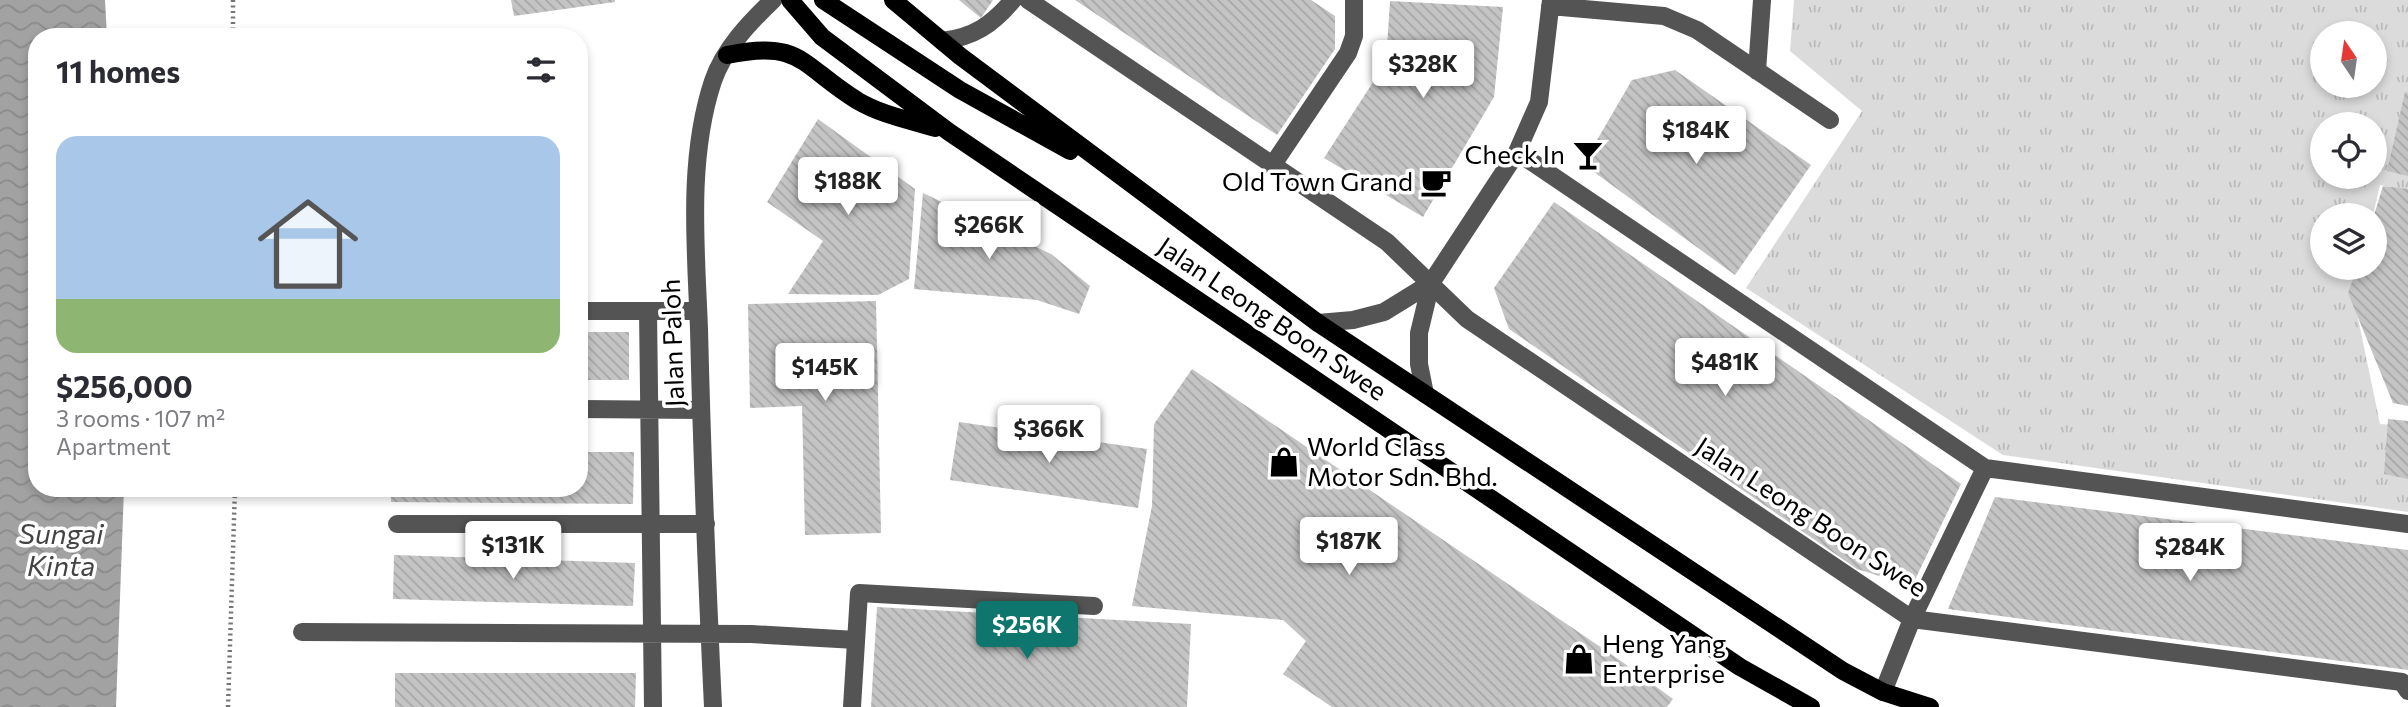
<!DOCTYPE html>
<meta charset="utf-8">
<style>
:root{--surface:#fff;--page:#f2f2f3;--text:#2b2b33;--muted:#7c7c81;--line:#e1e1e2;--accent:#0f766e}
body{margin:0;font-family:Commissioner,sans-serif;background:var(--page);color:var(--text);height:100vh;display:flex;flex-direction:column;font-size:26px;white-space:nowrap}
*{box-sizing:border-box;margin:0}
p{font-size:23px;color:var(--muted)}
.icon{flex:none;width:38px;height:38px;fill:none;stroke:currentColor;stroke-width:2;stroke-linecap:round;stroke-linejoin:round}
.map{position:relative;flex:1;overflow:hidden}
.sheet{position:absolute;left:28px;top:28px;width:560px;height:469px;display:flex;flex-direction:column;background:var(--surface);border-radius:28px;box-shadow:0 4px 10px #0003}
.sheet>*{flex:none}
.needle{width:46px;rotate:347deg}
.tools{position:absolute;left:2310px;top:21px;display:grid;gap:14px}
.tools a{display:grid;place-items:center;width:77px;height:77px;border-radius:50%;background:var(--surface);box-shadow:0 4px 10px #0003;font-size:35px}
.price{position:absolute;translate:-50% -60px;padding:0 16px;border-radius:7px;background:#fff;color:#222;font-size:23px;line-height:46px;filter:drop-shadow(0 2px 4px #0008)}
.price::after{content:'';position:absolute;left:50%;top:42px;width:21px;height:16px;margin-left:-10px;background:inherit;clip-path:polygon(0 0,100% 0,50% 100%)}
.price.selected{background:var(--accent);color:#fff}
ul{padding:0;list-style:none}
li{display:grid;align-content:center;gap:14px;height:371px;padding:0 28px}
li+li{border-top:2px solid var(--line)}
li span{display:grid;place-items:center;height:217px;border-radius:21px;color:#555}
li>.icon{margin-inline-start:auto}
span .icon{width:126px;height:126px;fill:#fffc;stroke-width:1}
li b{font-size:30px}
h2{display:flex;justify-content:space-between;align-items:center;height:84px;padding:0 28px;font-size:30px}
.map>svg:first-child{display:block}
.grass{fill:url(#grass-tufts);fill-rule:evenodd}
.water{fill:url(#water-waves)}
.building{fill:url(#building-back-hatch)}
.lines{fill:none;stroke-linecap:round;stroke-linejoin:round}
.path{stroke:#767676;stroke-width:4.5;stroke-dasharray:2 3.5;stroke-linecap:butt}
.minor{stroke:#545454;stroke-width:18}
.major{stroke:#000;stroke-width:18}
.labels{text-anchor:middle;stroke-width:7;stroke-linejoin:round;paint-order:stroke}
.poi-label{font-size:26px;fill:#000;stroke:#fff;text-anchor:end}
.street-label{font-size:26px;fill:#000;stroke:#fff}
.water-label{font-size:28px;font-style:italic;fill:#434343;stroke:#fff}
</style>
<div class="map">
<svg width="2408" height="707" viewBox="0 0 2408 707">
<defs>
<pattern id="grass-tufts" width="24" height="20" patternUnits="userSpaceOnUse" patternTransform="scale(1.75)"><rect width="24" height="20" fill="#dbdbdb"/><path d="M3 7l-1-3M5 7V3M7 7l1-3M15 17l-1-3M17 17v-4M19 17l1-3" fill="none" stroke="#bababa"/></pattern>
<pattern id="water-waves" width="16" height="10" patternUnits="userSpaceOnUse" patternTransform="scale(1.75)"><rect width="16" height="10" fill="#a2a2a2"/><path d="M0 5q4-4 8 0t8 0" fill="none" stroke="#8a8a8a"/></pattern>
<pattern id="building-back-hatch" width="6" height="6" patternUnits="userSpaceOnUse" patternTransform="scale(1.75)"><rect width="6" height="6" fill="#c4c4c4"/><path d="M-1 5l2 2M0 0l6 6M5-1l2 2" fill="none" stroke="#a7a7a7"/></pattern>
</defs>
<rect width="100%" height="100%" fill="#fff"/>
<path class="grass" d="M 1794,0 L 2408,0 L 2408,190 L 2380,185 L 2373,215 L 2322,215 L 2322,268 L 2361,268 L 2354,299 L 2380,424 L 2408,426 L 2408,512 L 2003,455 L 1746,288 L 1862,111 L 1790,51 ZM 2322,33 L 2375,33 L 2375,86 L 2322,86 ZM 2322,124 L 2375,124 L 2375,177 L 2322,177 Z"/>
<path class="water" d="M 0,0 L 105,0 L 107,37 L 37,37 L 37,488 L 124,488 L 116,707 L 0,707 Z"/>
<path class="building" d="M 511,0 L 615,0 L 615,2 L 514,16 Z
M 959,0 L 993,0 L 981,18 Z
M 1075,0 L 1311,0 L 1335,16 L 1335,49 L 1277,135 Z
M 1390,1 L 1503,7 L 1494,97 L 1423,217 L 1324,158 L 1386,62 Z
M 1675,70 L 1811,165 L 1735,275 L 1583,164 L 1632,80 Z
M 2405,92 L 2408,93 L 2408,176 L 2387,171 Z
M 818,119 L 915,189 L 909,279 L 878,295 L 788,294 L 823,241 L 767,202 Z
M 2383,186 L 2408,189 L 2408,406 L 2393,403 L 2348,293 L 2357,268 L 2375,268 L 2374,215 Z
M 923,193 L 1051,254 L 1090,286 L 1079,314 L 1037,300 L 914,289 Z
M 1554,202 L 1961,484 L 1912,586 L 1857,569 L 1509,329 L 1494,288 Z
M 876,301 L 881,533 L 805,535 L 802,406 L 750,408 L 748,304 Z
M 579,332 L 629,332 L 629,380 L 579,380 Z
M 1192,369 L 1621,661 L 1673,699 L 1667,707 L 1332,707 L 1283,674 L 1306,641 L 1283,620 L 1132,606 L 1152,506 L 1154,424 Z
M 2388,419 L 2408,421 L 2408,479 L 2384,474 Z
M 959,422 L 1147,449 L 1138,508 L 950,480 Z
M 579,452 L 634,452 L 633,504 L 391,502 L 391,488 L 579,488 Z
M 1995,497 L 2408,550 L 2408,670 L 1948,609 Z
M 394,555 L 635,563 L 633,606 L 393,599 Z
M 877,607 L 1191,624 L 1187,707 L 871,707 Z
M 395,673 L 636,673 L 635,707 L 395,707 Z"/>
<g class="lines">
<path class="path" d="M 233,0 L 233,37
M 228,707 L 235,488"/>
<path class="minor" d="M 1028,0 L 1387,242 L 1467,319 L 1912,619 L 2402,682 L 2408,691
M 1550,6 L 1664,16 L 1697,30 L 1830,120
M 942,41 C 974,37 992,25 1013,0
M 1757,71 L 1762,0
M 1517,152 L 1985,468 L 2408,524
M 1272,166 L 1348,53 L 1354,36 L 1354,0
M 579,311 L 698,311
M 648,311 L 653,707
M 1318,323 L 1353,320 L 1384,312 L 1431,283
M 1425,394 L 1419,364 L 1419,333 L 1431,283 L 1517,152 L 1539,102 L 1551,0
M 579,409 L 701,410
M 397,524 L 706,524
M 302,632 L 751,634 L 856,640
M 1883,692 L 1912,619 L 1985,468
M 713,707 C 707,581 702,455 699,329 C 696,249 687,159 713,81 C 724,49 749,23 773,0
M 852,707 L 859,593 L 1094,606"/>
<path class="major" d="M 790,0 L 822,37 L 949,132 L 1740,667 L 1811,707
M 823,0 L 960,90 L 1070,151
M 893,0 L 960,56 L 1318,323 L 1843,671 L 1883,692 L 1930,707
M 727,55 C 802,39 801,66 858,101 C 882,115 909,120 935,128"/>
</g>
<defs>
<g id="bar-bare" transform="scale(2.415)"><path d="M-6-5H6L.8 .8V4.5H3.5V6h-7V4.5H-.8V.8Z" fill="#000" stroke="#fff" stroke-width="2.5" paint-order="stroke"/></g>
<g id="cafe-bare" transform="scale(2.415)"><path d="M-5.5-4.5H6V0H3Q3 3.5 0 3.5H-2.5Q-5.5 3.5-5.5 0ZM3-3.2v2h1.7v-2ZM-6 4.5H4V6H-6Z" fill="#000" stroke="#fff" stroke-width="2.5" paint-order="stroke"/></g>
<g id="shop-bare" transform="scale(2.415)"><path d="M-5-2.5h2.3a2.7 3.5 0 0 1 5.4 0H5L5.5 6h-11ZM-1.5-2.5h3a1.5 2.3 0 0 0-3 0Z" fill="#000" stroke="#fff" stroke-width="2.5" paint-order="stroke"/></g>
</defs>
<g fill-rule="evenodd">
<use href="#bar-bare" x="1588" y="155"/>
<use href="#cafe-bare" x="1436" y="182"/>
<use href="#shop-bare" x="1284" y="462"/>
<use href="#shop-bare" x="1579" y="659"/>
</g>
<g class="labels">
<g class="poi-label">
<text x="1565" y="164">Check In</text>
<text x="1413" y="191">Old Town Grand</text>
<text x="1307" y="456" text-anchor="start">World Class<tspan x="1307" dy="30">Motor Sdn. Bhd.</tspan></text>
<text x="1602" y="653" text-anchor="start">Heng Yang<tspan x="1602" dy="30">Enterprise</tspan></text>
</g>
<g class="street-label">
<text transform="translate(1272 319) rotate(34)" y="9">Jalan Leong Boon Swee</text>
<text transform="translate(673 343) rotate(-92)" y="9">Jalan Paloh</text>
<text transform="translate(1811 517) rotate(33)" y="9">Jalan Leong Boon Swee</text>
</g>
<g class="water-label">
<text x="61" y="544">Sungai<tspan x="61" dy="32">Kinta</tspan></text>
</g>
</g>
</svg>
<div class="tools">
<a><svg class="needle" viewBox="-14 -14 28 28"><path d="M0-13l5 13h-10z" fill="#e53935"/><path d="M0 13l5-13h-10z" fill="#7c7c81"/></svg></a>
<a><svg class="icon" aria-label="locate" viewBox="0 0 24 24"><circle cx="12" cy="12" r="6"/><path d="M12 2v4M12 18v4M2 12h4M18 12h4"/></svg></a>
<a><svg class="icon" aria-label="layers" viewBox="0 0 24 24"><path d="M12 4l9 5-9 5-9-5zM3 14l9 5 9-5"/></svg></a>
</div>
<b class="price" style="left:1423px;top:100px">$328K</b>
<b class="price" style="left:1696px;top:166px">$184K</b>
<b class="price" style="left:848px;top:217px">$188K</b>
<b class="price" style="left:989px;top:261px">$266K</b>
<b class="price" style="left:1725px;top:398px">$481K</b>
<b class="price" style="left:825px;top:403px">$145K</b>
<b class="price" style="left:1049px;top:465px">$366K</b>
<b class="price" style="left:1349px;top:577px">$187K</b>
<b class="price" style="left:513px;top:581px">$131K</b>
<b class="price" style="left:2190px;top:583px">$284K</b>
<b class="price selected" style="left:1027px;top:661px">$256K</b>
<section class="sheet">
<h2>11 homes<svg class="icon" aria-label="filters" viewBox="0 0 24 24"><path d="M4 7h16M4 17h16"/><circle cx="9" cy="7" r="2"/><circle cx="15" cy="17" r="2"/></svg></h2>
<ul>
<li><span style="background:linear-gradient(#a9c7e8 75%,#8fb573 0)"><svg class="icon" aria-label="home" viewBox="0 0 24 24"><path d="M3 11l9-7 9 7M6 9v11h12V9"/></svg></span><div><b>$256,000</b><p>3 rooms · 107 m²</p><p>Apartment</p></div></li>
</ul>
</section>
</div>
